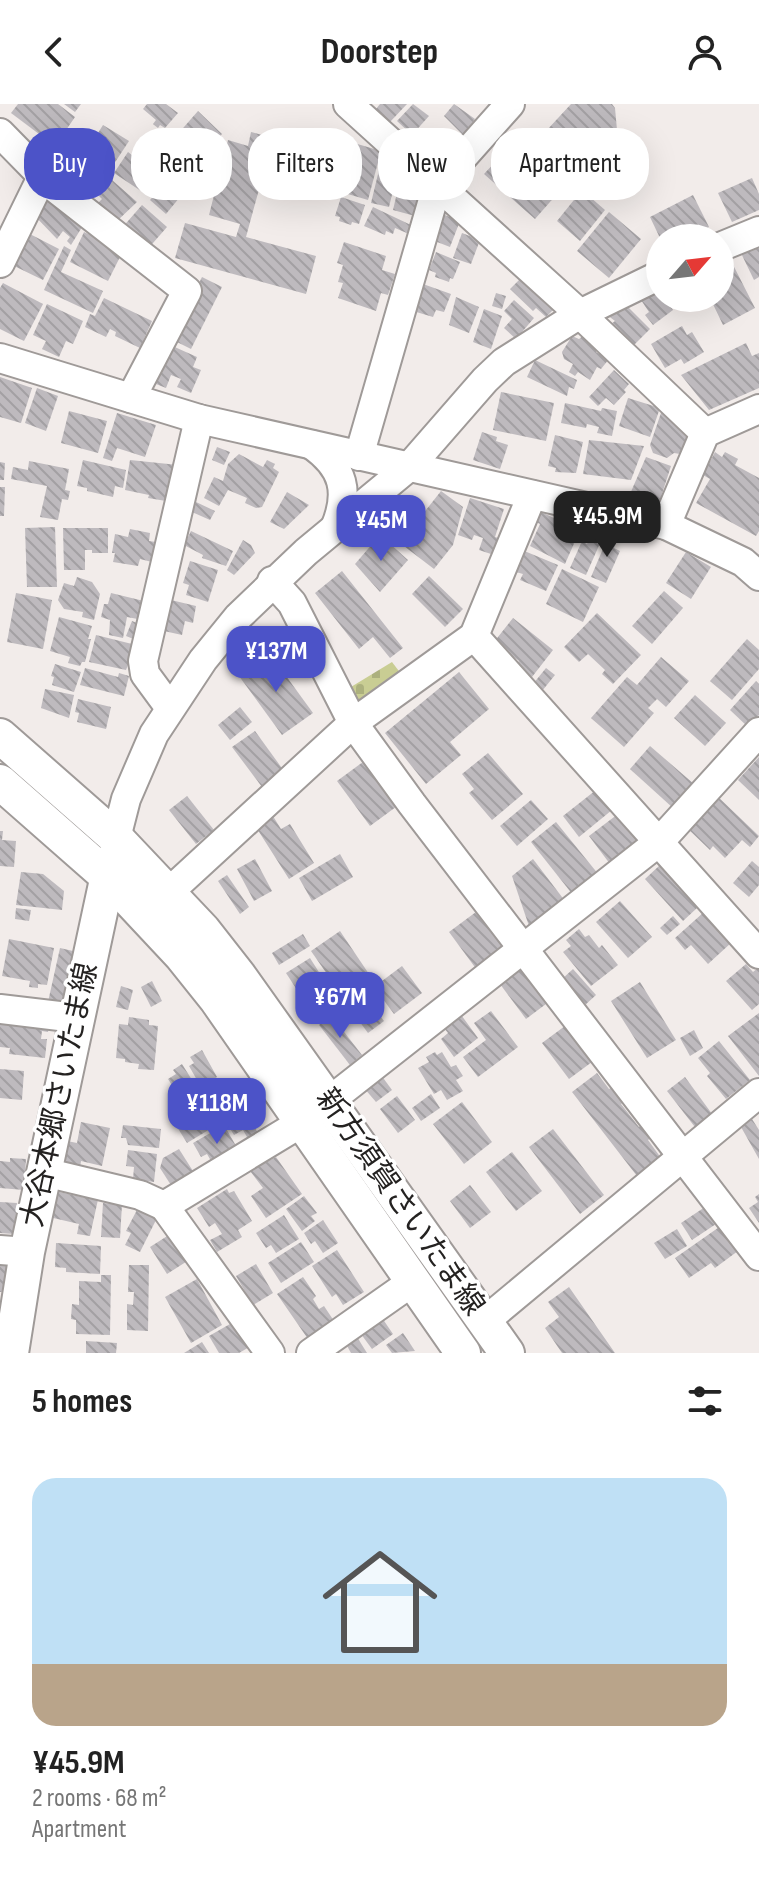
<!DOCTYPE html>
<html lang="en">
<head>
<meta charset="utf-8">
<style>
  :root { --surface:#fff; --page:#f2f2f2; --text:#222; --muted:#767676; --line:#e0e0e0; --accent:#4c53c8 }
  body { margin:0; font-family:"Sofia Sans Condensed","Noto Sans JP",sans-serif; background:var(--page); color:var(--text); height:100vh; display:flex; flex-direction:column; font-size:30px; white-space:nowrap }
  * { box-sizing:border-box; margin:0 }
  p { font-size:26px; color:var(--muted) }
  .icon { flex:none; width:44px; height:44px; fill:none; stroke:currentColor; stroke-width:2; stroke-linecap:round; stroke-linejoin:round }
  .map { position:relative; height:1249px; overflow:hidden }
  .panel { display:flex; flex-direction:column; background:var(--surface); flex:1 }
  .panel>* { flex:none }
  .guide { position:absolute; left:24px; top:24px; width:712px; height:72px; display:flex; gap:16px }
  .needle { width:52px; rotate:62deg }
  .tools { position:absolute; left:646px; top:120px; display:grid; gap:16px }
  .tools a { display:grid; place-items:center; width:88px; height:88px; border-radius:50%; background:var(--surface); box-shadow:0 8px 32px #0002; font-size:40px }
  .price { position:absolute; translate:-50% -68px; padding:0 18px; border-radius:16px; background:var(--accent); color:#fff; font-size:26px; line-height:52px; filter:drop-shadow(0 2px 4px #0008) }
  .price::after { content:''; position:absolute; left:50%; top:48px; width:24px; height:18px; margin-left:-12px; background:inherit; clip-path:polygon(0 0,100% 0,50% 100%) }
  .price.on { background:#222; color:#fff }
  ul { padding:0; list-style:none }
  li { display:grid; align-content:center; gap:16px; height:424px; padding:0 32px }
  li+li { border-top:2px solid var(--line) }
  li span { display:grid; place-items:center; height:248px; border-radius:24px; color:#555 }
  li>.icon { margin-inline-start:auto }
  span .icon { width:144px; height:144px; fill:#fffc; stroke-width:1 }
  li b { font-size:34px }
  h2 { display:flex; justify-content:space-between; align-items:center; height:96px; padding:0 32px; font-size:34px }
  .pill { padding:0 28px; border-radius:32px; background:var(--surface); box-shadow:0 8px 32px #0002; font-size:28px; line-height:72px }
  .pill.on { background:var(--accent); color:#fff }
  header { display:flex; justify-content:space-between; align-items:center; height:104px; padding:0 32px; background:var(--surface); font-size:36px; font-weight:700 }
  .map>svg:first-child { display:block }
  .cemetery { fill:url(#cemetery-stones) }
  .building { fill:url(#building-back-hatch) }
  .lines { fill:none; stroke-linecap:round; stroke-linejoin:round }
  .minor-casing { stroke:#9f9a98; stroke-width:32 }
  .major-casing { stroke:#9f9a98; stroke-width:38 }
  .minor { stroke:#fff; stroke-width:28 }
  .major { stroke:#fff; stroke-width:34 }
  .labels { text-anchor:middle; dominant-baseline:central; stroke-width:7; stroke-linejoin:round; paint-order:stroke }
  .street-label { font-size:30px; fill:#242221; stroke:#fff }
</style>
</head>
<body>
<header><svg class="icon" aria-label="back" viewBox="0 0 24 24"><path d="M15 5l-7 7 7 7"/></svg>Doorstep<svg class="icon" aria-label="person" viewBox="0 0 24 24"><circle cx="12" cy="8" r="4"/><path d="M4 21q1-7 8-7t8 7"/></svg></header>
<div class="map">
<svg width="759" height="1249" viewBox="0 0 759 1249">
  <defs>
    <pattern id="cemetery-stones" width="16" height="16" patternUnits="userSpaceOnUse" patternTransform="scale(2)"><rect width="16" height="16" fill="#c9cd93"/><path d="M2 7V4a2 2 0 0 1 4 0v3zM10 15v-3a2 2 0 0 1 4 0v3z" fill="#acb07e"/></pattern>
    <pattern id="building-back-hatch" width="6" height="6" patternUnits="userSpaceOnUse" patternTransform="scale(2)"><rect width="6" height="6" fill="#bebabe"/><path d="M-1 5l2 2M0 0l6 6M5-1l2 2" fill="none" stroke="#a3a0a3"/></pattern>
  </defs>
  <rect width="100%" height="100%" fill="#f2ecea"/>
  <polygon class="cemetery" points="392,558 405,575 363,603 346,586"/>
  <g class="building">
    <polygon points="18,0 58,0 75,13 55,42 11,9"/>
    <polygon points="64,0 81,0 75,8"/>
    <polygon points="147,0 166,0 178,9 165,24 160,21 158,24 153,20 156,16 143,5"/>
    <polygon points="380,0 407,0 390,18 376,5"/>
    <polygon points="413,0 429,12 412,31 397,17"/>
    <polygon points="454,0 475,15 463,31 444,12"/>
    <polygon points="571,0 612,0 615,4 617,26 594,48 603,56 586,74 579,65 535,115 484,70 514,38 554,72 562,64 535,39"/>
    <polygon points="198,7 222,30 217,35 220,38 206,52 196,43 193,46 177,31"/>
    <polygon points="103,21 129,37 110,66 86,48"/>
    <polygon points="443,25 459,38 442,57 438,52 435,55 424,46"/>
    <polygon points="251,28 273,34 246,133 316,152 306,190 175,154 185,119 236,133 240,120 209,111 228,36 248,42"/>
    <polygon points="354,39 381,47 368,96 341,88"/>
    <polygon points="144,44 161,56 141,87 114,69 128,48 137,55"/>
    <polygon points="84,52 107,72 85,94 66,78 70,73 68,71"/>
    <polygon points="390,60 399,62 389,103 371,99 379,66 388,69"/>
    <polygon points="174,69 189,82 166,110 150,96"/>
    <polygon points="401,72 416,76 422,87 415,112 393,106"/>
    <polygon points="752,74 759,90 759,106 732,118 718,89"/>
    <polygon points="112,76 137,98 116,118 96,101 102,95 99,92"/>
    <polygon points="582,86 605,106 580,137 557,117"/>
    <polygon points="693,91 709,123 688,134 660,134 650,113"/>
    <polygon points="50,92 87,115 71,141 67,137 70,133 63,127 57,135 34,111"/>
    <polygon points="341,93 365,101 359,120 352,118 351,121 339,117 340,113 335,112"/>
    <polygon points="142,101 167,123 146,147 121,125"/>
    <polygon points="373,103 413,122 409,130 395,124 393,130 386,127 385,131 364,122"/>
    <polygon points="609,108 641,135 609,174 577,147"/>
    <polygon points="442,110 460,117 450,143 432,136"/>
    <polygon points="24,127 59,145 43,176 8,159"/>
    <polygon points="84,128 123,147 108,177 70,158"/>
    <polygon points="462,129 480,136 471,160 453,154"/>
    <polygon points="344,138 386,152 382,166 395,170 388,191 381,189 376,207 338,194 343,179 338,178 343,161 337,159"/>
    <polygon points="759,138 759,173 754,176 740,147"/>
    <polygon points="64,142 71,146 61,168 103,187 93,209 44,186"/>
    <polygon points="436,148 460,158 453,175 450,174 449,178 435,173 436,169 429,166"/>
    <polygon points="728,151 755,204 723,221 711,196 720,194 720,156"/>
    <polygon points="202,173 222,183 191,245 171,235"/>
    <polygon points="521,174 554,205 546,213 536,204 533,207 510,185"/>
    <polygon points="3,179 43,200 24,237 0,225 0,184"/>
    <polygon points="423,180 451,190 444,208 436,206 433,213 413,207"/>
    <polygon points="656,185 660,194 664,194 673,206 653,221 645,211 649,208 641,196"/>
    <polygon points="496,189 506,192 502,205 492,202"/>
    <polygon points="456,193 479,203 469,229 449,221"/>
    <polygon points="104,194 152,217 140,244 115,232 116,228 110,225 106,233 85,223 90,210 95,212"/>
    <polygon points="514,196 534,214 516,235 504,224 512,215 504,207"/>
    <polygon points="624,199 650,225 633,242 611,220 615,217 610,213"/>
    <polygon points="47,200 83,217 73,240 66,237 59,253 42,245 46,237 33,231"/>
    <polygon points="484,205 502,212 491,245 473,238"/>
    <polygon points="682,222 687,231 692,228 704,248 684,260 681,255 665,264 651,240"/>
    <polygon points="585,230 599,243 596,248 609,255 601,265 597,263 590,276 578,268 575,272 569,268 573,260 564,255 562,248 572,232 579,235"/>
    <polygon points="746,239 752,252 759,249 759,284 709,306 681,271"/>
    <polygon points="168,240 197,253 193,263 201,266 191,289 177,283 181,275 171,271 166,284 151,278"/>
    <polygon points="535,256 577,276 574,285 569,283 567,292 527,273"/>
    <polygon points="614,266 629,280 624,286 626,288 614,301 606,294 598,302 589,293"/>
    <polygon points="0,273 32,284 21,319 0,313"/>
    <polygon points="37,284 58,292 46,327 25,319"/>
    <polygon points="501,288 554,299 546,337 493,326"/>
    <polygon points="628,294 660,304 650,333 619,322"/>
    <polygon points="565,299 601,307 602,304 617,307 612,332 597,329 599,323 587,320 586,324 561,319"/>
    <polygon points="662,306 689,326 680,350 674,349 667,354 653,349 650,341"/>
    <polygon points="69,307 107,317 98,349 61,339"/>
    <polygon points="117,309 156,321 145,353 117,344 112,357 103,354"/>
    <polygon points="482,328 497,333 496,337 508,341 500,365 473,356"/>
    <polygon points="555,331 583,338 576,369 555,368 556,364 548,362"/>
    <polygon points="589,336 644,342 631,376 583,370"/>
    <polygon points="217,343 230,348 224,361 212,356"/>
    <polygon points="715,348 722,353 725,348 738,355 735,361 759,374 759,427 756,432 696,399 710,375 703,371"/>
    <polygon points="239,350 263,363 267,356 275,360 273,364 279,368 262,403 256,404 245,399 247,394 228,386 219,402 204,394 214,373 223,377 228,360"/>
    <polygon points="646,353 671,362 658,402 630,390"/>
    <polygon points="83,356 126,366 123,384 115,382 113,393 87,387 87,384 77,382"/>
    <polygon points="130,356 178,361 172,398 148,394 149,391 125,386"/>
    <polygon points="29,357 69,365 65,386 70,387 68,396 62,395 58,416 40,413 47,382 11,375 13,363 28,366"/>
    <polygon points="0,358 5,359 4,376 0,376"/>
    <polygon points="0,383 5,383 4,412 0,412"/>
    <polygon points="441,387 463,403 453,441 434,465 400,439"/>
    <polygon points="287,388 309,401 284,425 270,418"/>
    <polygon points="470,394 504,405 495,433 502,435 497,452 479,446 483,434 474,431 472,436 458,431"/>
    <polygon points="196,398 215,407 210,416 192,408"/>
    <polygon points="541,408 580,426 565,460 530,442 540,420 536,418"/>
    <polygon points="55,423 57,483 27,483 25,424"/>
    <polygon points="63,424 108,424 108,449 92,449 92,446 85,446 85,466 64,466"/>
    <polygon points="130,425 150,429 149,437 156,438 152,458 140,455 138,462 113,458 115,449 112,449 115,430 128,433"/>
    <polygon points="191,427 233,447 226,462 202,454 203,451 184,441"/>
    <polygon points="610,428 619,432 614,444 620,447 606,479 591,473"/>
    <polygon points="380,431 408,456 380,488 355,460"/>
    <polygon points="591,433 601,437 586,471 570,464 582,437 587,440"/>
    <polygon points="243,436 251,441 255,449 234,471 227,466"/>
    <polygon points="522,446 558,461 546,487 520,476 523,470 516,468"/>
    <polygon points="686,448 711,463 691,495 666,479"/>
    <polygon points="190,457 218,466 208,498 186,491 189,481 183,479"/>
    <polygon points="562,465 599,483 583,518 546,500"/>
    <polygon points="342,467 403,544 390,554 373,533 359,545 315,489"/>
    <polygon points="429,472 463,505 445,523 412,490"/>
    <polygon points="77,473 92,478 100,490 94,516 82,513 83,508 64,505 58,496 64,479 74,482"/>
    <polygon points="664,487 683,504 652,540 632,522"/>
    <polygon points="16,489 52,496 43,545 7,538"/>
    <polygon points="111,489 148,498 143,516 127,513 123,534 109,531 110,516 101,513 104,500 108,500"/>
    <polygon points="171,496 196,502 193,519 185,517 182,531 164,527"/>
    <polygon points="597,509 641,551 613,580 602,570 605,566 588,550 579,558 564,543"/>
    <polygon points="59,513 92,522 88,535 91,535 85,558 82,558 80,562 68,559 70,553 50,547"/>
    <polygon points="513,514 553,546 532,573 516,561 519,557 494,538"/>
    <polygon points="132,517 142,521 136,536 126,532"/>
    <polygon points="96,531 136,541 126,566 89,558"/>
    <polygon points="747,535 759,546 759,565 732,596 710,577"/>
    <polygon points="270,550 313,609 282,631 239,572"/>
    <polygon points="661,553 689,577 666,603 657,595 648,604 654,609 624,643 591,614 627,573 637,581"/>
    <polygon points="55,560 81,568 74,588 52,581 54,573 51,572"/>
    <polygon points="85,564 118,573 119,569 129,572 124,592 80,581"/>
    <polygon points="546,564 555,571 542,587 533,580"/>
    <polygon points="459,568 489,605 450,638 461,651 426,680 385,629"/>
    <polygon points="756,577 759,580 759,611 748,623 730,606"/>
    <polygon points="45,585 74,591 69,614 41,604"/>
    <polygon points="695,591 726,619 705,642 674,614"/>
    <polygon points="78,595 111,603 106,625 77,618 79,609 75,608"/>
    <polygon points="240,603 252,618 230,636 218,621"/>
    <polygon points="255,627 284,667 262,683 232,643"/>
    <polygon points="650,642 694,680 673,704 630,665"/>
    <polygon points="488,649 523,690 492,716 469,689 474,685 462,670"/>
    <polygon points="759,653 759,696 738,676"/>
    <polygon points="367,655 400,700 370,722 337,677"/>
    <polygon points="596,686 612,706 579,733 563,712"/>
    <polygon points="715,690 759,732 750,743 742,736 725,754 713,742 710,746 685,722"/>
    <polygon points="187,692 214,726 196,740 169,706"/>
    <polygon points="531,696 548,715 517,742 500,722"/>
    <polygon points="271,709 281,725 290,720 314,759 289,775 254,720"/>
    <polygon points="618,710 642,742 613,764 589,732"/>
    <polygon points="556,718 599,771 573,791 531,738"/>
    <polygon points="0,727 3,727 2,736 16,737 14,763 0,762"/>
    <polygon points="340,750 353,773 312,797 299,774"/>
    <polygon points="255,755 272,787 254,797 237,765"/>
    <polygon points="533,755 565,797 530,825 512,772"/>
    <polygon points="752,757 759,763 759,781 749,793 733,779"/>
    <polygon points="660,761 697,804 683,817 645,775"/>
    <polygon points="21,768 43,770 64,787 62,806 16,801"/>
    <polygon points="227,771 249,803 240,810 218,777"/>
    <polygon points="620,797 652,833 628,854 596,818"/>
    <polygon points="16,804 31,806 29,817 15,815"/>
    <polygon points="480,805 508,843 477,866 449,828"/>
    <polygon points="704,808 731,839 708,860 691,841 685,846 675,834"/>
    <polygon points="673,812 680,820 667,831 660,824"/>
    <polygon points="579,825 585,833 589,831 599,844 602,841 618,861 591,882 563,848 571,842 566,836"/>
    <polygon points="340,827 373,876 345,896 311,847"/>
    <polygon points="303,830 310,842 279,861 272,849"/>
    <polygon points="9,835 54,844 47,881 38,880 38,884 29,883 30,877 2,872"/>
    <polygon points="60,844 73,847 65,901 48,898"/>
    <polygon points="310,854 339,900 316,915 286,869"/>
    <polygon points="746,860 753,868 758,864 759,865 759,900 752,906 726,877"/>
    <polygon points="402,862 422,889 394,910 374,883"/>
    <polygon points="524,863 550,897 526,915 500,880"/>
    <polygon points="573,865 596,891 584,902 561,876"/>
    <polygon points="152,877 162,897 151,903 141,883"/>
    <polygon points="640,878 676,936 647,954 611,897"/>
    <polygon points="121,882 133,886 128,906 116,903"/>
    <polygon points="364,890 384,917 368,929 348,902"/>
    <polygon points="491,907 518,943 478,973 463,953 486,936 474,919"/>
    <polygon points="459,908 478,934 454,953 441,935 448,929 443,923"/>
    <polygon points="759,909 759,972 728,932"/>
    <polygon points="331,911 362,951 350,961 319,921"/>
    <polygon points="0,913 50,918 48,928 42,927 41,935 47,935 45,954 9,950 10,944 0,943"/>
    <polygon points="129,913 149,916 149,921 158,922 154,966 138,965 139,960 125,958 125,955 116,954 119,920 128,921"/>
    <polygon points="569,919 596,955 569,975 542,939"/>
    <polygon points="694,926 703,944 690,952 680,934"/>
    <polygon points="719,937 750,976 726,995 707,972 710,969 698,954"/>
    <polygon points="202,946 217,973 201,983 189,962 194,959 190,953"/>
    <polygon points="435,948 437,951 442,948 451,963 456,961 463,972 456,976 463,987 447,996 441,986 434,990 418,964 429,958 426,953"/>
    <polygon points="182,960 202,992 186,1003 168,975 176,970 173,966"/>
    <polygon points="0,965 24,967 22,996 0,994"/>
    <polygon points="597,969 609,985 613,983 625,997 621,1000 639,1023 643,1020 653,1032 648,1036 661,1054 637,1072 572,988"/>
    <polygon points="381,971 392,986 376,998 364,984"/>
    <polygon points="685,973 715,1014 698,1027 667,987"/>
    <polygon points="227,985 239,1002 224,1012 212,994"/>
    <polygon points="431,990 440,1004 421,1017 412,1004"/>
    <polygon points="397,992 415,1016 398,1029 380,1005"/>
    <polygon points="206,998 220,1019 187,1039 174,1018"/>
    <polygon points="462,998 492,1038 464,1060 433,1020"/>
    <polygon points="243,1004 261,1034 251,1040 243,1026 234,1031 224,1015"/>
    <polygon points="752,1015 759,1026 759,1055 741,1023"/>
    <polygon points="81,1018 110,1024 102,1062 81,1057 80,1064 62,1061 67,1037 77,1039"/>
    <polygon points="123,1021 161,1025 159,1044 128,1041 126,1034 121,1034"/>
    <polygon points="224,1021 239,1047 214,1062 207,1050 201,1053 193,1039"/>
    <polygon points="553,1025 604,1091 580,1110 529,1043"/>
    <polygon points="179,1045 198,1075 176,1089 160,1064 163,1054"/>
    <polygon points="128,1046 157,1050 154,1078 133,1075 134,1063 126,1062"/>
    <polygon points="512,1048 542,1087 516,1107 486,1068"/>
    <polygon points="276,1053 302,1090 266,1114 251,1092 263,1084 250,1067"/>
    <polygon points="10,1054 26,1055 24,1086 0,1084 0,1057 10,1058"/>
    <polygon points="470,1081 491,1108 470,1124 450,1097"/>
    <polygon points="227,1085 229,1089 234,1087 252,1117 238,1126 242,1133 217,1148 210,1136 222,1130 215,1119 209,1123 197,1104"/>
    <polygon points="55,1087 86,1094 87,1088 99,1091 90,1132 77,1130 79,1120 49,1113"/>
    <polygon points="759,1090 759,1119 749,1104 758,1098 755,1093"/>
    <polygon points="304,1092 317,1109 311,1112 315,1117 302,1127 286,1105"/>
    <polygon points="0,1098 17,1099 14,1130 0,1129"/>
    <polygon points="103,1099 122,1101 120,1134 101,1133"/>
    <polygon points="708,1101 719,1118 692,1136 681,1119"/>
    <polygon points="139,1102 158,1112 140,1148 125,1141 131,1129 126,1127"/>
    <polygon points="284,1111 299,1135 276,1149 271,1141 266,1144 256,1129"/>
    <polygon points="323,1116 338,1139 323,1149 315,1137 311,1140 304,1129"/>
    <polygon points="725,1119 742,1144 715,1164 711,1159 689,1174 675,1154"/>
    <polygon points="677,1125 687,1142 665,1155 654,1139"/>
    <polygon points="172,1129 189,1156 167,1170 150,1143"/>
    <polygon points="301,1138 314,1158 281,1179 268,1159"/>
    <polygon points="56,1139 101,1142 100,1170 66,1168 66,1164 55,1163"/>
    <polygon points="337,1146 364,1188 343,1201 336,1190 332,1193 312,1162"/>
    <polygon points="0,1159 7,1160 3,1188 0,1188"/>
    <polygon points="256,1160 273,1189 253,1201 236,1172"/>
    <polygon points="129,1161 149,1161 148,1227 127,1226 127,1200 133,1201 134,1188 128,1188"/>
    <polygon points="101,1171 111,1171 110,1231 76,1230 76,1216 71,1215 72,1200 79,1201 79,1177 101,1178"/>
    <polygon points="303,1173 316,1192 313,1195 319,1205 324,1202 334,1217 308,1235 277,1190"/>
    <polygon points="197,1175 222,1221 191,1239 165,1193"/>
    <polygon points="569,1183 615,1249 562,1249 545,1224 559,1213 548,1198"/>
    <polygon points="380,1211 393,1230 372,1245 358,1226"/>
    <polygon points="237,1216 251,1242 239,1249 219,1249 209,1232"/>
    <polygon points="403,1229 415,1247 392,1249 386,1241"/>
    <polygon points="357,1233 367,1249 351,1249 346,1240"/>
    <polygon points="86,1237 117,1239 116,1249 86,1249"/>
    <polygon points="202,1238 209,1249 184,1249"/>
  </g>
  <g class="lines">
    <defs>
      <g id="minor">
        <polyline points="348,0 580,210 705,329"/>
        <polyline points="0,29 50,80 187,187 131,294"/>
        <polyline points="720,143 759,127"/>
        <polyline points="0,159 42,73"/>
        <polyline points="0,254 199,315 666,421 743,458 759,472"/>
        <path d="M312,341c32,23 38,47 23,83"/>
        <polyline points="359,352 437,82 510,0"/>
        <polyline points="666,421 705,329 759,305"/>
        <polyline points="272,477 292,499 353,619 412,700 759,1152"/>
        <polyline points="474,532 759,850"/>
        <polyline points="170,604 145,570 143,557 199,315"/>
        <polyline points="116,734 126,695 154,630 203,556 238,513 306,448 410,362 485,276 504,258 580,210 660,171"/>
        <polyline points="169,788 353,619 474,532 532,391"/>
        <polyline points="0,905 76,914"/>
        <polyline points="328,998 660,737 759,628"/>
        <polyline points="44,1068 140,1091 164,1102 301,1019"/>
        <polyline points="164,1102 270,1249"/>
        <polyline points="0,1146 27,1148"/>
        <polyline points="485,1217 759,989"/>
        <polyline points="311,1249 412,1178"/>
      </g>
      <g id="major">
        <polyline points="0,632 116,734 203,826 239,872 507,1249"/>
        <polyline points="0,678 108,773 181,851 217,896 463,1249"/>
        <polyline points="11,1249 27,1148 111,757"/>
      </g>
    </defs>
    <use href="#minor" class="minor-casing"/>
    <use href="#major" class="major-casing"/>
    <use href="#minor" class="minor"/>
    <use href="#major" class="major"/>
  </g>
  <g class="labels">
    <g class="street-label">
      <text transform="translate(60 991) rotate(-78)">大谷本郷さいたま線</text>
      <text transform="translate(400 1098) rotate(55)">新方須賀さいたま線</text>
    </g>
  </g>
</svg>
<div class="tools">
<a><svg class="needle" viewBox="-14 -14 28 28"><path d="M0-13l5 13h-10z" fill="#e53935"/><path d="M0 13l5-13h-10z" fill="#767676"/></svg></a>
</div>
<b class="price on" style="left:607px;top:455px">¥45.9M</b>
<b class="price" style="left:381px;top:459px">¥45M</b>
<b class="price" style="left:276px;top:590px">¥137M</b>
<b class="price" style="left:340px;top:936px">¥67M</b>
<b class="price" style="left:217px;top:1042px">¥118M</b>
<div class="guide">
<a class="pill on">Buy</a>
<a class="pill">Rent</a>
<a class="pill">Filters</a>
<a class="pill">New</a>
<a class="pill">Apartment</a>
</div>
</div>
<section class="panel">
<h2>5 homes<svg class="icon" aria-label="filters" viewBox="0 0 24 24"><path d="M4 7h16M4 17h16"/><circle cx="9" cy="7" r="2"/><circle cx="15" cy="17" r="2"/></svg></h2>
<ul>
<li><span style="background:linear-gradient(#bfe0f5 75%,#b9a48a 0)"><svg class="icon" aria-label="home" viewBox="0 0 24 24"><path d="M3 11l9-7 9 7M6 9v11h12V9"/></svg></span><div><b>¥45.9M</b><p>2 rooms · 68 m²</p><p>Apartment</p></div></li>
</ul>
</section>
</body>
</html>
